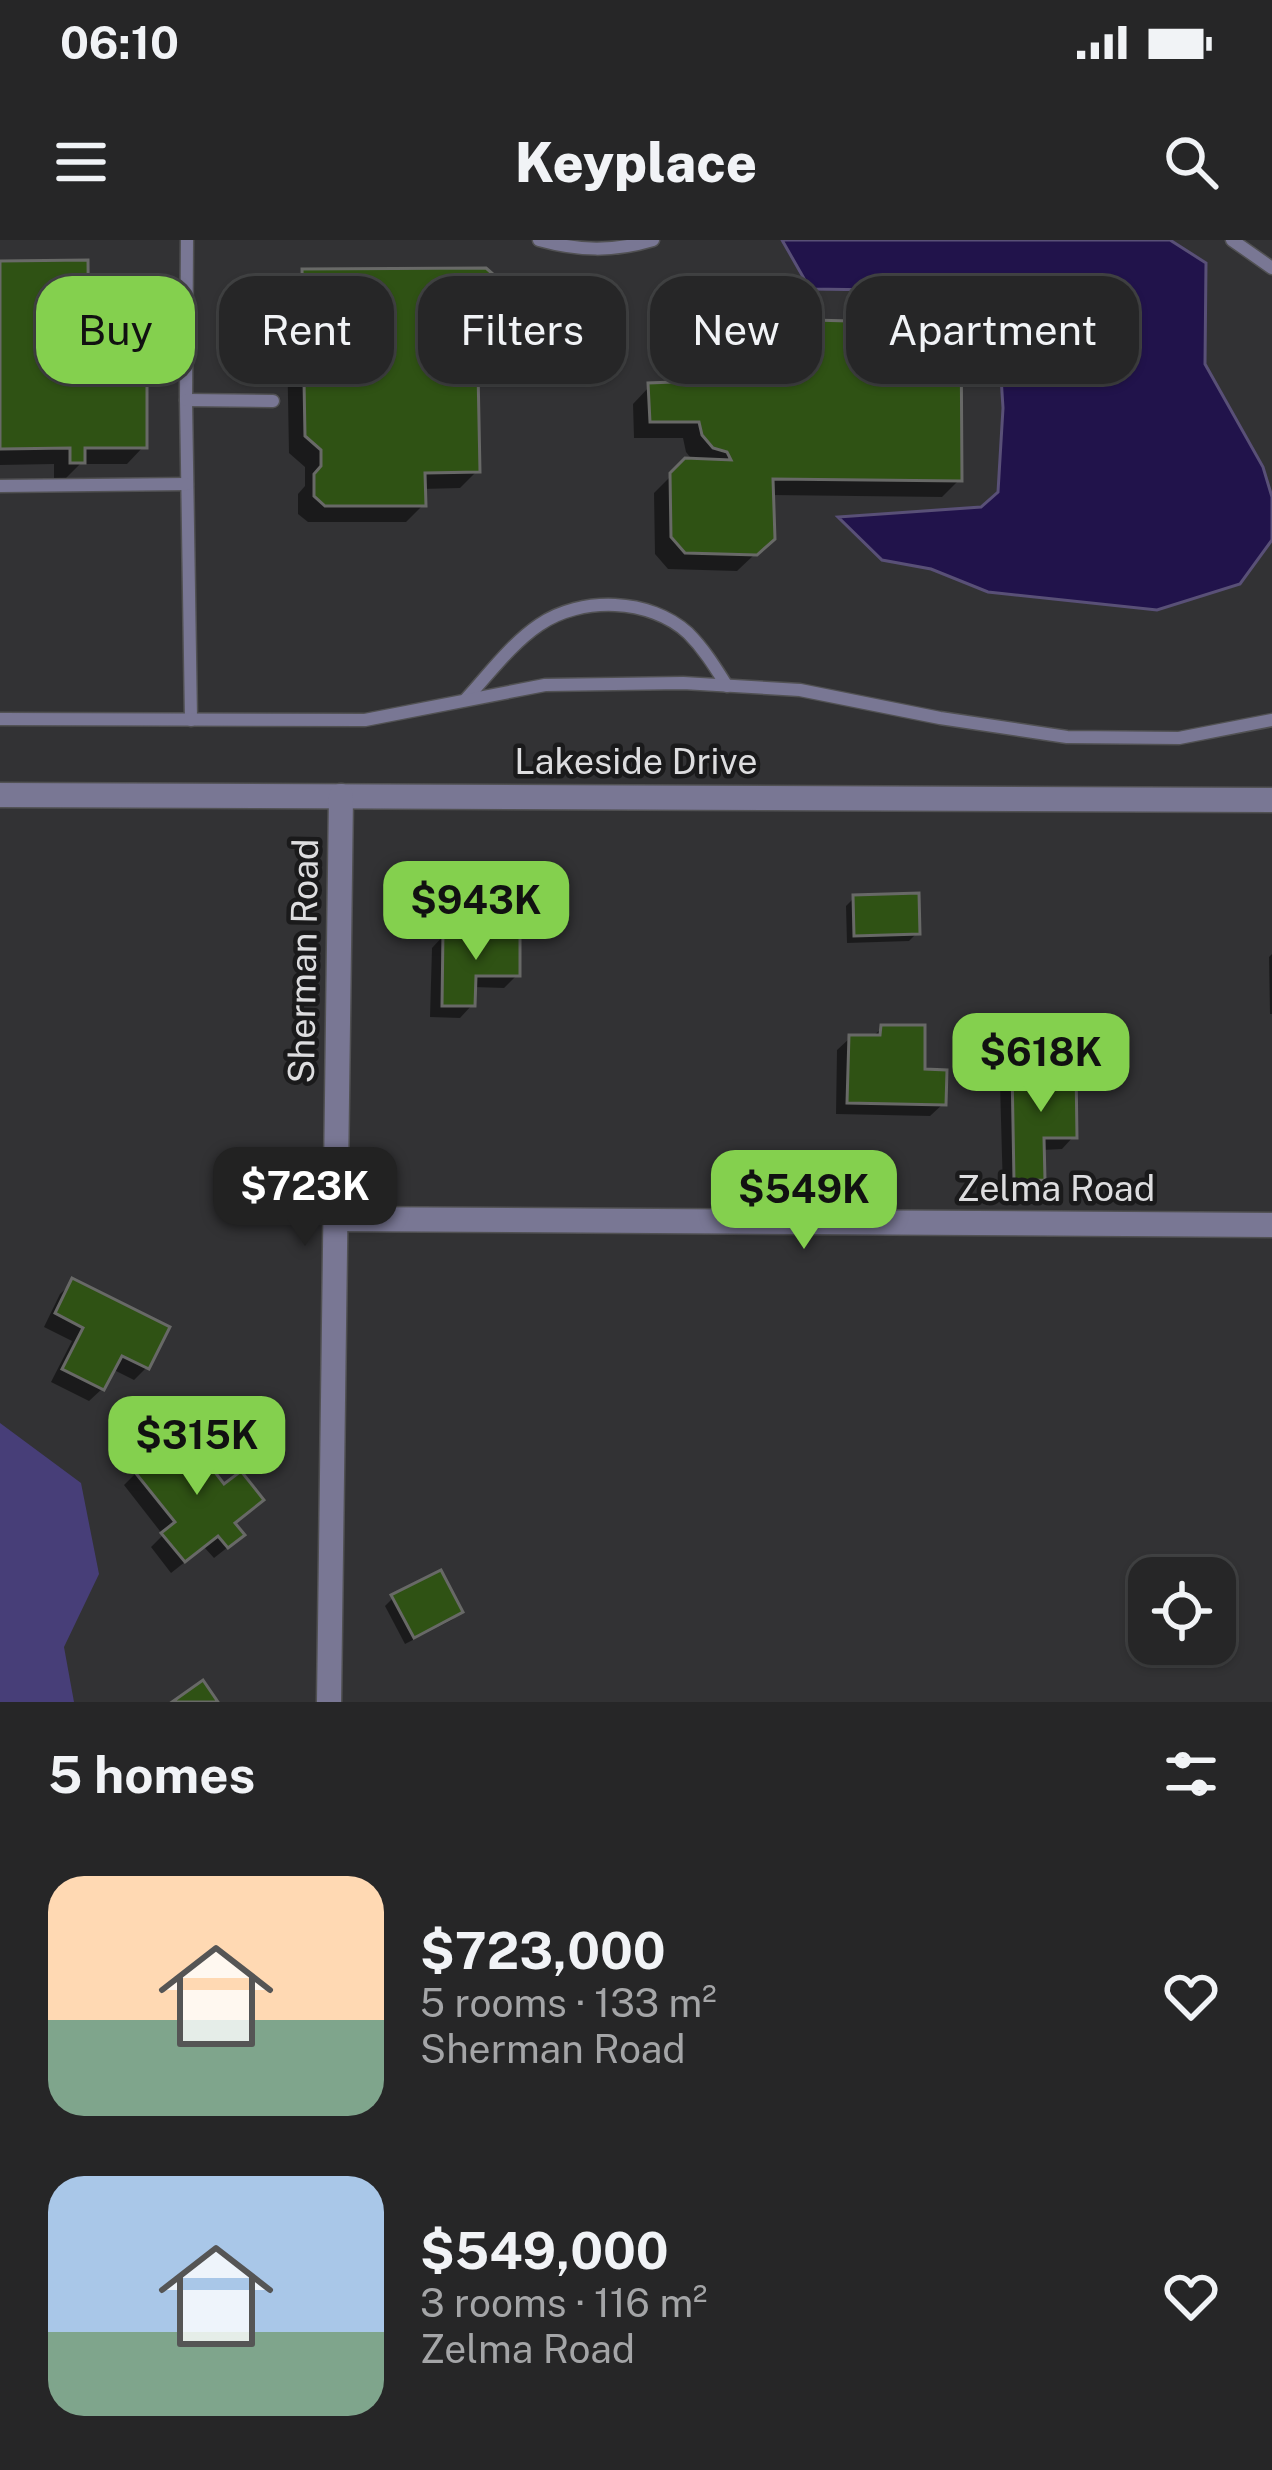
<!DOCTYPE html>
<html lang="en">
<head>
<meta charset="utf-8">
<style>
  :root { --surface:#262627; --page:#323233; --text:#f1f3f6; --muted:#a4a5a7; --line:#424344; --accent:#84d04e }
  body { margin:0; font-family:"Public Sans",sans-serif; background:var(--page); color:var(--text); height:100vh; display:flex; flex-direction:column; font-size:45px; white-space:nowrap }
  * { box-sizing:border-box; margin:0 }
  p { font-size:39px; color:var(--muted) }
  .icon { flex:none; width:66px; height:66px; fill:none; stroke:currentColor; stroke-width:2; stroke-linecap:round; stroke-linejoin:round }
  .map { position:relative; height:1462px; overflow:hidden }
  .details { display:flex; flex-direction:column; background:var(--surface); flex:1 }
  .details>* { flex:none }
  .banner { position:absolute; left:36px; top:36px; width:1200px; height:108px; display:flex; gap:24px }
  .tools { position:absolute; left:1128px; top:1317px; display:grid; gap:24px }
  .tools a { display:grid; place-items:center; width:108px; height:108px; border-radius:24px; background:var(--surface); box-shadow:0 3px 9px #0004,0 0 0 3px var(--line); font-size:60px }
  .price { position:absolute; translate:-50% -102px; padding:0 27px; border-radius:24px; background:var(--accent); color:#111; font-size:39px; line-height:78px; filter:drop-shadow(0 3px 6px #0008) }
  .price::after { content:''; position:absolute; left:50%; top:72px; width:36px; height:27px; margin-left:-18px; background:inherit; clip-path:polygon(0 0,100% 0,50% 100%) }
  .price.current { background:#222; color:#fff }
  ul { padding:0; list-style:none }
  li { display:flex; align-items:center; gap:36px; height:300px; padding:0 48px }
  li span { display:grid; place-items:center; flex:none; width:336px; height:240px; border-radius:36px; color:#555 }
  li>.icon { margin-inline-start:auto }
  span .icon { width:144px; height:144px; fill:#fffc; stroke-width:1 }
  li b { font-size:51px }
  h2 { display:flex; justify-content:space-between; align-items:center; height:144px; padding:0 48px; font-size:51px }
  .tag { padding:0 42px; border-radius:36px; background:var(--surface); box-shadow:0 3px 9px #0004,0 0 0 3px var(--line); font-size:42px; line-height:108px }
  .tag.current { background:var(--accent); color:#111 }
  .status { display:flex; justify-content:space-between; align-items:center; height:84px; padding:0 60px; background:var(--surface); direction:ltr }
  .status svg { height:33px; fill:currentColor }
  header { display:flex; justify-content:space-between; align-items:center; height:156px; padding:0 48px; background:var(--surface); font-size:54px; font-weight:800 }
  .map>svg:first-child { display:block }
  .green { fill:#473e78 }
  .water { fill:#21134b; stroke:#595077; stroke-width:3 }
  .shadow { fill:#0007 }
  .building { fill:#2f5214; stroke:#686967; stroke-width:3 }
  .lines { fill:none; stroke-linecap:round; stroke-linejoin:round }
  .service-casing { stroke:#515153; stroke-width:15 }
  .minor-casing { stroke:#515153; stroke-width:27 }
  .service { stroke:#797794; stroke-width:12 }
  .minor { stroke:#797794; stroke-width:24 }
  .labels { text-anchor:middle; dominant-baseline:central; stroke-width:9; stroke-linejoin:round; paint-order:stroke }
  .street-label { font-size:36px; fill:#dddddf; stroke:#1a1a1b }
</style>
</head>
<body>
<div class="status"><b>06:10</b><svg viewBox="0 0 49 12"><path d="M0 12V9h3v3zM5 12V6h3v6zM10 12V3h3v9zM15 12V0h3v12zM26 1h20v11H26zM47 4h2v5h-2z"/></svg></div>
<header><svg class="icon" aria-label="menu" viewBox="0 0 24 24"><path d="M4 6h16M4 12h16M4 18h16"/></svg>Keyplace<svg class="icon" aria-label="search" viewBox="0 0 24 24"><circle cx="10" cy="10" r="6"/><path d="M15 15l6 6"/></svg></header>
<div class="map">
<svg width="1272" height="1462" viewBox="0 0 1272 1462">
  <rect width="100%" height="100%" fill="#323234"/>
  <polygon class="green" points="0,1183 81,1243 99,1334 64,1407 74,1462 0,1462"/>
  <polygon class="water" points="782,0 1170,0 1206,23 1205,124 1263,227 1272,257 1272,300 1240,344 1157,370 988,352 931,329 882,320 838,277 981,267 998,252 1003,168 996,59 956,51 810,49"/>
  <g class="shadow">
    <polygon points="0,24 86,141 144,206 127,224 80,224 65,239 54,239 54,224 0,225"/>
    <polygon points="303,32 491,116 504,129 486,146 476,146 477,231 460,248 422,249 423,265 406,282 308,282 298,274 298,254 305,246 305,227 289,213 286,49"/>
    <polygon points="673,60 773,82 959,240 942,257 771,255 772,298 737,331 668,329 655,314 654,253 686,221 694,222 686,212 683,198 634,198 633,164 650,146 696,144 711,130 711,122 665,123 653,108 655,78"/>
    <polygon points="854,658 917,693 909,701 847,703 846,666"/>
    <polygon points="444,695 517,735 504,748 473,747 472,765 460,778 430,777 432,708"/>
    <polygon points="1272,714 1272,774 1270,774 1269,717"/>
    <polygon points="882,788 922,832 943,864 930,876 836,874 837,810 850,798 871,798"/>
    <polygon points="1013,831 1074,896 1062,909 1042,910 1042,939 1030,952 1003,952 1000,844"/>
    <polygon points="73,1042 146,1128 134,1140 112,1129 102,1149 89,1161 51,1142 72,1101 44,1087 60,1054"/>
    <polygon points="136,1233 232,1284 228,1307 214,1318 204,1307 171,1333 151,1307 163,1295 124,1245"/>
    <polygon points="393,1358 460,1372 452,1380 405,1404 385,1366"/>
  </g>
  <g class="building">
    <polygon points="88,20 89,138 147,138 147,208 85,208 85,223 70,223 70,208 0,209 0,21"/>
    <polygon points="486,28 494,35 494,113 506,113 507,130 478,131 480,232 425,233 426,266 325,266 314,256 314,234 321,226 321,210 305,196 302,29"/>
    <polygon points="759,41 776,57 776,79 961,84 962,241 773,239 775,299 757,315 685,313 671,297 670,233 685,218 731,220 727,212 713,208 702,195 699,182 650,182 648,143 700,141 705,131 720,117 727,120 727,106 683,107 669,90 671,58 686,45"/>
    <polygon points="919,653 920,694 854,696 853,655"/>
    <polygon points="443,692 520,694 520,736 476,736 475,766 442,766"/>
    <polygon points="881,785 925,785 925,829 947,830 946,865 847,863 849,795 880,795"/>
    <polygon points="1076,827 1077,898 1044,898 1045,940 1014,941 1012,828"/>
    <polygon points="72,1038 170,1087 149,1129 122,1116 104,1150 62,1129 83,1088 55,1073"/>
    <polygon points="184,1192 224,1244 241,1231 264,1260 235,1283 245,1295 228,1308 218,1296 185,1322 161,1293 175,1282 134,1231"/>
    <polygon points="441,1330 463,1372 414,1398 391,1355"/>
    <polygon points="203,1440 218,1462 172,1462"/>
  </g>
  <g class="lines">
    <defs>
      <g id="service">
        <polyline points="187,0 186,160 191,480"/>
        <path d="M539,0c40,11 74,12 114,0"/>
        <polyline points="1232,0 1272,28"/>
        <polyline points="186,160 273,161"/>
        <polyline points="0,246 187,244"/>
        <path d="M466,459c23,-25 45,-55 73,-74 42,-29 111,-27 149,8 16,16 27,34 39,53"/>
        <polyline points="0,479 365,480 545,445 683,443 800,450 940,478 1067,497 1179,498 1272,480"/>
      </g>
      <g id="minor">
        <polyline points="0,555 1272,560"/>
        <polyline points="336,979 1272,985"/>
        <polyline points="329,1462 341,556"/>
      </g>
    </defs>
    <use href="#service" class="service-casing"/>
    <use href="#minor" class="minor-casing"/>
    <use href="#service" class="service"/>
    <use href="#minor" class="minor"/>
  </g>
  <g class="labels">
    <g class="street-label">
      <text x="636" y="521">Lakeside Drive</text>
      <text transform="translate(303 721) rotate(-89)">Sherman Road</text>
      <text x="1056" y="948">Zelma Road</text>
    </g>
  </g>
</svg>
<div class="tools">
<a><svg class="icon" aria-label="locate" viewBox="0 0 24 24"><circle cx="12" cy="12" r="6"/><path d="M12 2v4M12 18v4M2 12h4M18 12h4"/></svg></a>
</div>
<b class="price" style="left:476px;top:723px">$943K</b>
<b class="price" style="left:1041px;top:875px">$618K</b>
<b class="price current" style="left:305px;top:1009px">$723K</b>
<b class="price" style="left:804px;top:1012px">$549K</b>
<b class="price" style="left:197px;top:1258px">$315K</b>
<div class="banner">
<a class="tag current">Buy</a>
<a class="tag">Rent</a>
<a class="tag">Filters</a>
<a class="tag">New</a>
<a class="tag">Apartment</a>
</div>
</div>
<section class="details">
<h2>5 homes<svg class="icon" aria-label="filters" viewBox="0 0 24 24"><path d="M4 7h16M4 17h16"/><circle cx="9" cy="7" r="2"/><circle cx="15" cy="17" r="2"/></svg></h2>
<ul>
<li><span style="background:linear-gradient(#ffd9b3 60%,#7fa58c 0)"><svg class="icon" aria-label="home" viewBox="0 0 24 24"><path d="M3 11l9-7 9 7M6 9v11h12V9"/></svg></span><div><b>$723,000</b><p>5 rooms · 133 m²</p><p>Sherman Road</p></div><svg class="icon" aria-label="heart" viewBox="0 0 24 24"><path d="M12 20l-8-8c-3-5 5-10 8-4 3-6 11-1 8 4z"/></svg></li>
<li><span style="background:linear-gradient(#a9c7e8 65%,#7fa58c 0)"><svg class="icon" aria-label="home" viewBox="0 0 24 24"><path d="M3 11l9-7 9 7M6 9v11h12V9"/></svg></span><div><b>$549,000</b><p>3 rooms · 116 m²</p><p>Zelma Road</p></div><svg class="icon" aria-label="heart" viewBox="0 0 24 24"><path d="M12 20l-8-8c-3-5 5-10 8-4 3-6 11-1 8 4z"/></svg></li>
</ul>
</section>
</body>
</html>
